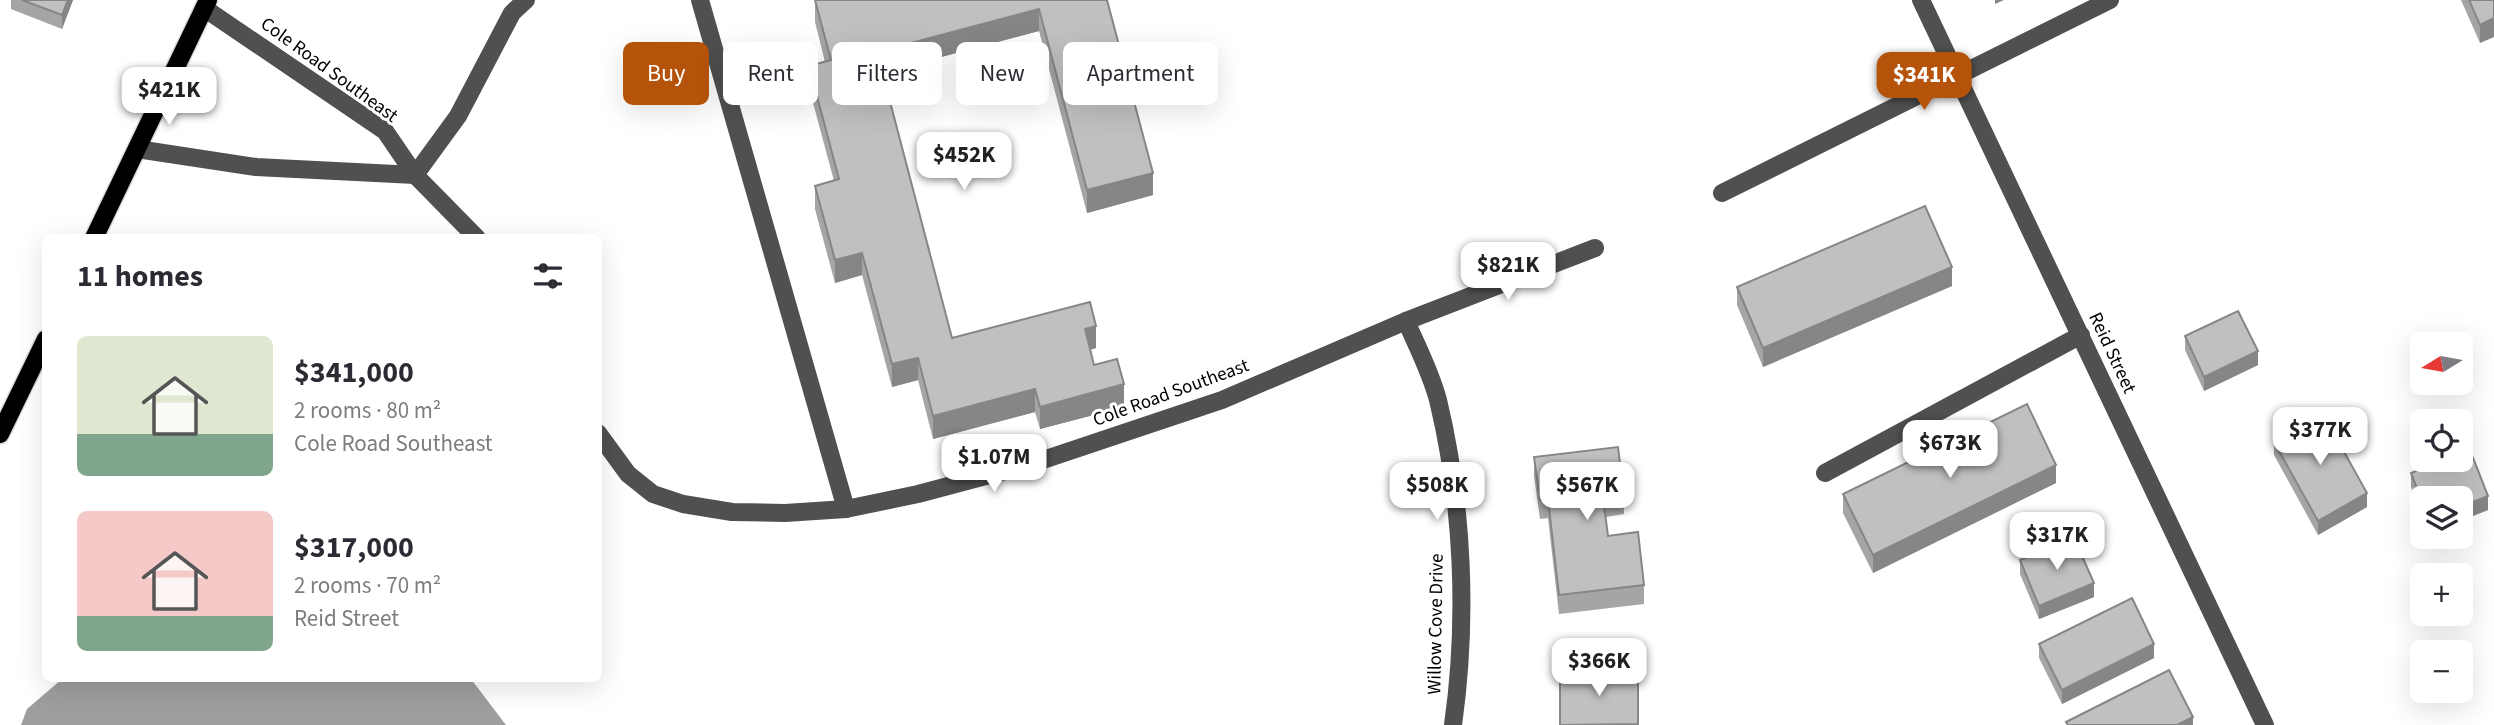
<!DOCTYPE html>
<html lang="en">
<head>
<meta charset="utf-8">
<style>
  :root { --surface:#fff; --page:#f7f7f7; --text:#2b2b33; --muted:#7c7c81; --accent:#b45309 }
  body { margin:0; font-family:"Source Sans 3",sans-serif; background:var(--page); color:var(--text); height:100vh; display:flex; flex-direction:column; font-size:26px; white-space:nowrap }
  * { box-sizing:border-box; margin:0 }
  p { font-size:23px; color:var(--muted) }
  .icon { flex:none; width:38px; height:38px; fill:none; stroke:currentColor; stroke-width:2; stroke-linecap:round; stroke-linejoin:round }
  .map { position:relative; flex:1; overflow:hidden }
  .details { position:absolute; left:42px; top:234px; width:560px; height:448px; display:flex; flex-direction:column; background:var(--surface); border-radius:10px; box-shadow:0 7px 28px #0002 }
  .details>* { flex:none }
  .hud { position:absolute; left:623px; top:42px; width:665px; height:63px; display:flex; gap:14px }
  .needle { width:46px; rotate:259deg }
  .fabs { position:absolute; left:2410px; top:332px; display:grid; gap:14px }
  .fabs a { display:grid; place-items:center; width:63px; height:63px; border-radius:10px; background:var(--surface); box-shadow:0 7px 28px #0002; font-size:35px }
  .price { position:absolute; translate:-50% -60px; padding:0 16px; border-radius:14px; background:#fff; color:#222; font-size:23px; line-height:46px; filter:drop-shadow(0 2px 4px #0008) }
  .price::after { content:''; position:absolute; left:50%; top:42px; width:21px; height:16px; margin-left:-10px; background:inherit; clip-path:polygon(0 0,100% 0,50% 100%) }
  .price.active { background:var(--accent); color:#fff }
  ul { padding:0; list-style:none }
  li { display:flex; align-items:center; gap:21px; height:175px; padding:0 35px }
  li span { display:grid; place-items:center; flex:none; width:196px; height:140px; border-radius:10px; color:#555 }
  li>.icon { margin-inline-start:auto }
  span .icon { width:84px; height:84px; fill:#fffc; stroke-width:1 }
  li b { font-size:30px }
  h2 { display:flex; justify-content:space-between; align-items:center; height:84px; padding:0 35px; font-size:30px }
  .tag { padding:0 24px; border-radius:10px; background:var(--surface); box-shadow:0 7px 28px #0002; font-size:24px; line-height:63px }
  .tag.active { background:var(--accent); color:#fff }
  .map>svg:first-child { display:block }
  .water { fill:#9e9e9e }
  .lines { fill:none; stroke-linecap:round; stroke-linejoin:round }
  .major-casing { stroke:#dbdbdb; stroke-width:21 }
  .minor { stroke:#505050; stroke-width:18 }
  .major { stroke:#000; stroke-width:18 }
  .wall { fill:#a5a5a5 }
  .shaded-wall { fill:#868686 }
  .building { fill:#c0c0c0; stroke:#868686; stroke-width:2 }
  .labels { text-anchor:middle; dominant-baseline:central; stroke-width:6; stroke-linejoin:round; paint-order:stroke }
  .street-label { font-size:19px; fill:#000; stroke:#fff }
</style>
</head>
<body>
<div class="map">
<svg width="2494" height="725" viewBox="0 0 2494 725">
  <rect width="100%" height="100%" fill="#fff"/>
  <polygon class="water" points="62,679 471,679 506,725 21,725 27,709"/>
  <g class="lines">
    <defs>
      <g id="major">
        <polyline points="94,238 208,0"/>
        <polyline points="0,434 46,339"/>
      </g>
    </defs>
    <use href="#major" class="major-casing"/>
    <g class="minor">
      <polyline points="700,0 846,509"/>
      <polyline points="1921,0 2265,725"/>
      <polyline points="204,8 385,131 415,175 477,238"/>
      <polyline points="137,149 256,167 415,175"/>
      <polyline points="415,175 458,116 512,13 526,0"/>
      <polyline points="1722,193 2110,0"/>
      <path d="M1406,321c11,25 25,52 32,79 25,104 30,219 15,325"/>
      <polyline points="598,433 628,474 653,494 683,504 732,512 785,513 846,509 918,494 1031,464 1222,400 1406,321 1595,248"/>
      <polyline points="1825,473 2081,335"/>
    </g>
    <use href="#major" class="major"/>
  </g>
  <g class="wall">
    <polygon points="11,0 73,0 62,29 11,9"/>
    <polygon points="815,0 1107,0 1153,195 1087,213 1039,31 882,73 952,338 1096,348 1090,350 1094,365 1124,407 1040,429 1035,412 933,439 918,380 892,387 862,275 835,283 815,209 815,186 834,181 809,88 809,66 825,62 815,22"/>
    <polygon points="2461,0 2494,0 2480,43"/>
    <polygon points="1952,286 1763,367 1737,305 1737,287"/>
    <polygon points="2185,336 2258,365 2204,391 2185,350"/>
    <polygon points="2274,442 2367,507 2318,535 2274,455"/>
    <polygon points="1534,457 1624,496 1624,514 1606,517 1608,536 1644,585 1644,604 1559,614 1548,518 1540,519 1534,476"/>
    <polygon points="2411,473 2488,510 2460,521 2460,499 2422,499 2422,515 2411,487"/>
    <polygon points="2056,483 1873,573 1843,513 1843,494"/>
    <polygon points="2020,560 2094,597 2039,619 2020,574"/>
    <polygon points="2039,644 2154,658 2062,704 2039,658"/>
  </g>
  <g class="shaded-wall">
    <polygon points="68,0 73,0 62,29 62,15"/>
    <polygon points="1995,0 2004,0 1995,4"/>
    <polygon points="1039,9 1039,31 877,74 877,52"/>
    <polygon points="2494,18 2494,37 2480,43 2480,25"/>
    <polygon points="1153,173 1153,195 1087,213 1087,190"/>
    <polygon points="862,253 862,275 835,283 835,260"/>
    <polygon points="1952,267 1952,286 1763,367 1763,348"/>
    <polygon points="1096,326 1096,348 1085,351 1085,329"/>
    <polygon points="2258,351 2258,365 2204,391 2204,377"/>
    <polygon points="918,358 918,380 892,387 892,364"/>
    <polygon points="1124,384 1124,407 1040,429 1040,407"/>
    <polygon points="1035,389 1035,412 933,439 933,416"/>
    <polygon points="2056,465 2056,483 1873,573 1873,555"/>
    <polygon points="2367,493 2367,507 2318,535 2318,521"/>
    <polygon points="2488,496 2488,510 2460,521 2460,507"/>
    <polygon points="2094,583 2094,597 2039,619 2039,606"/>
    <polygon points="2154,644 2154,658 2062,704 2062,690"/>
    <polygon points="2193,717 2193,725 2177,725"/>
  </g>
  <g class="building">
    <polygon points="22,0 68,0 62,15"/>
    <polygon points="815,0 1107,0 1153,173 1087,190 1039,9 877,52 952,338 1090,302 1096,326 1085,329 1094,365 1117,359 1124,384 1040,407 1035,389 933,416 918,358 892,364 862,253 835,260 815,186 839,179 809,66 831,60"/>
    <polygon points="2469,0 2494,0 2494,18 2480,25"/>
    <polygon points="1925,206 1952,267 1763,348 1737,287"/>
    <polygon points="2238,311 2258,351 2204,377 2185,336"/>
    <polygon points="2027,404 2056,465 1873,555 1843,494"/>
    <polygon points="2323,414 2367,493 2318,521 2274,442"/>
    <polygon points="1618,447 1624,496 1603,498 1608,536 1638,532 1644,585 1559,595 1548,499 1540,500 1534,457"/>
    <polygon points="2470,450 2488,496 2460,507 2460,499 2422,499 2422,501 2411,473 2443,460 2460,460 2460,453"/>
    <polygon points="2074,538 2094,583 2039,606 2020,560"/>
    <polygon points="2132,598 2154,644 2062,690 2039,644"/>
    <polygon points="1560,670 1638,671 1638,724 1560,725"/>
    <polygon points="2169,670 2193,717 2177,725 2068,725 2066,722"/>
  </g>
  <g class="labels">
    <g class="street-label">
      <text transform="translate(329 70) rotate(36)">Cole Road Southeast</text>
      <text transform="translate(2112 353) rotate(65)">Reid Street</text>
      <text transform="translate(1171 393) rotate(-20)">Cole Road Southeast</text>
      <text transform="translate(1436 624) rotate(-89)">Willow Cove Drive</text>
    </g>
  </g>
</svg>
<div class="fabs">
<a><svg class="needle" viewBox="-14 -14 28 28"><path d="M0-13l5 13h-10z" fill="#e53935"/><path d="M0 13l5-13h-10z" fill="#7c7c81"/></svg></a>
<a><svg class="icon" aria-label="locate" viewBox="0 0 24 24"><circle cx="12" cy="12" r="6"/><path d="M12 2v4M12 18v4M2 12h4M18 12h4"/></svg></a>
<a><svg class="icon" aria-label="layers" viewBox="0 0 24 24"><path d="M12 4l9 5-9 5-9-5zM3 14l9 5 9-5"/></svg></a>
<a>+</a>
<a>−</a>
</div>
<b class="price active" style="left:1924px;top:112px">$341K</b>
<b class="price" style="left:169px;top:127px">$421K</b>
<b class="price" style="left:964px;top:192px">$452K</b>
<b class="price" style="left:1508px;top:302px">$821K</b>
<b class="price" style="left:2320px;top:467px">$377K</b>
<b class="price" style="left:1950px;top:480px">$673K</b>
<b class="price" style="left:994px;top:494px">$1.07M</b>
<b class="price" style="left:1437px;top:522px">$508K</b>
<b class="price" style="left:1587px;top:522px">$567K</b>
<b class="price" style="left:2057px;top:572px">$317K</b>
<b class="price" style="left:1599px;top:698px">$366K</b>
<div class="hud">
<a class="tag active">Buy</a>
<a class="tag">Rent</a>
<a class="tag">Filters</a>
<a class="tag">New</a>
<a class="tag">Apartment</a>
</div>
<section class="details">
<h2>11 homes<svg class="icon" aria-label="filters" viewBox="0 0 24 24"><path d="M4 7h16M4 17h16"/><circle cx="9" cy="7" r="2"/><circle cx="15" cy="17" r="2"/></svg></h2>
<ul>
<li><span style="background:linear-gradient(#dfe7d0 70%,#7fa58c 0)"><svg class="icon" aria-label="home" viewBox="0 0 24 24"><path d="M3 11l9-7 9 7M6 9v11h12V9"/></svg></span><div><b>$341,000</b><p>2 rooms · 80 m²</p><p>Cole Road Southeast</p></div></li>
<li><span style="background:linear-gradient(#f6c9c9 75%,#7fa58c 0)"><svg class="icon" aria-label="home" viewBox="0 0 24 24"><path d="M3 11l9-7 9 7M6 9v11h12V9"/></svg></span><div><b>$317,000</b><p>2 rooms · 70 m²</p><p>Reid Street</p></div></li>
</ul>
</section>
</div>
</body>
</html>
